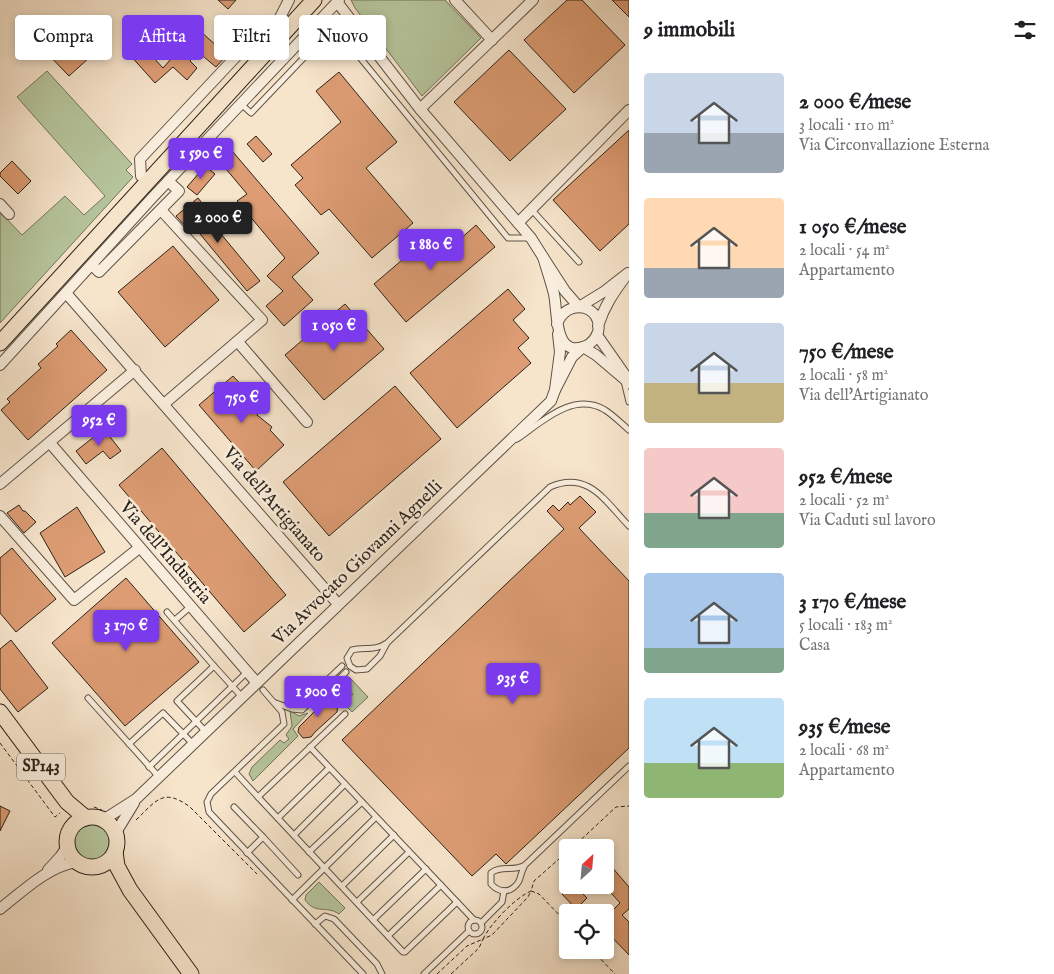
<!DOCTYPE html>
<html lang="it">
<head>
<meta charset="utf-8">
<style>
  :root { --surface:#fff; --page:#f6f6f6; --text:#202124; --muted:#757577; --accent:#7c3aed }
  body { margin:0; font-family:"IM FELL English",serif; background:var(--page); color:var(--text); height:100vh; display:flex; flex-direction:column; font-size:19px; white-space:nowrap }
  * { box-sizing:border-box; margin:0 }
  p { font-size:16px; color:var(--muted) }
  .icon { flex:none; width:28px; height:28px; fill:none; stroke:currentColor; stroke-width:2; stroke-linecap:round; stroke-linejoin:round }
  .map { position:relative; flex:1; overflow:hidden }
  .panel { display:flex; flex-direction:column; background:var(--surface); width:425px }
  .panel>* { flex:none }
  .hud { position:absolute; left:15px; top:15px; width:475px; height:45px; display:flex; gap:10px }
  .needle { width:32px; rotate:26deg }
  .buttons { position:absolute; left:559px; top:839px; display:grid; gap:10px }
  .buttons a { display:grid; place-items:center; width:55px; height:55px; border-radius:5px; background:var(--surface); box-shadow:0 2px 8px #0003; font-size:25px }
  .price { position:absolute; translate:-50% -42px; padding:0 11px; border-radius:5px; background:var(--accent); color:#fff; font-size:16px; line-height:32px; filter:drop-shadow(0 1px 2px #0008) }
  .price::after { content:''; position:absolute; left:50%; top:30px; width:15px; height:11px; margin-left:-8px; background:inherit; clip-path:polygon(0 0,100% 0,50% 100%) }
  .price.active { background:#222; color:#fff }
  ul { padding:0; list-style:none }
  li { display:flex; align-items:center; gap:15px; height:125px; padding:0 15px }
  li span { display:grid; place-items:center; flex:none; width:140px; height:100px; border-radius:5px; color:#555 }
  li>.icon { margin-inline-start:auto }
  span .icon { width:60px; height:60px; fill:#fffc; stroke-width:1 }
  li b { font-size:21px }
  h2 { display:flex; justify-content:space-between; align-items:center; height:60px; padding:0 15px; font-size:21px }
  .tag { padding:0 18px; border-radius:5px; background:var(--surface); box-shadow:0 2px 8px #0003; font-size:18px; line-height:45px }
  .tag.active { background:var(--accent); color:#fff }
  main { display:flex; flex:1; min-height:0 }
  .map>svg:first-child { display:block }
  .green { fill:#b6c59c; stroke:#70745b }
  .building { fill:#dd9c73; stroke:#2b231a }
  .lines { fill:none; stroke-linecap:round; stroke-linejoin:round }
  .service-casing { stroke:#5e5346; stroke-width:7 }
  .minor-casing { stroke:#5e5346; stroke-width:12 }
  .primary-casing { stroke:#2b231a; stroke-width:17 }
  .path { stroke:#2b231a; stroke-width:1; stroke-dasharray:4 2.5; stroke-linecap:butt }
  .service { stroke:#f9eddd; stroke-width:5 }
  .minor { stroke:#f9eddd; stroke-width:10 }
  .primary { stroke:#f6e4cb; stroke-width:15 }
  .labels { text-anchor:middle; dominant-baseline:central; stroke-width:5; stroke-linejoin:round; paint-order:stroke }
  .shield { fill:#f9eddd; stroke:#696054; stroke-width:1 }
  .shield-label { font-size:16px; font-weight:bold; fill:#2b231a }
  .street-label { font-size:18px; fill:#2b231a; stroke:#f9eddd }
</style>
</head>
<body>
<main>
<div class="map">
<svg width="629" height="974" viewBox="0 0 629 974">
  <rect width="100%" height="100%" fill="#f6e4cb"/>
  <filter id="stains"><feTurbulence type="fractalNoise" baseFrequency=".004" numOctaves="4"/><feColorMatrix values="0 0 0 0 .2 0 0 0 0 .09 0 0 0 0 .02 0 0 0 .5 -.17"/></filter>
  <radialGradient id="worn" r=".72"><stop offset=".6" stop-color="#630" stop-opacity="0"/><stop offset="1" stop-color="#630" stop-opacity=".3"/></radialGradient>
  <g class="green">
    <polygon points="351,0 445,0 481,38 422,96 355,8"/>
    <polygon points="47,71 132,164 126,170 133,177 0,323 0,212 22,235 65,196 84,215 105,196 17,97"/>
    <polygon points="349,677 368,697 352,712 344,704 353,694 351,693 342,702 338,698 343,693 338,688"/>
    <polygon points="290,711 299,716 308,713 293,729 298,736 253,781 249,774 252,767 280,740 284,743 289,739 286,735 292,726"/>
    <circle cx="92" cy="842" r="19"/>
    <path d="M319,882l26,26 -6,6c-13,-9 -23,1 -34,-14l1,-5z"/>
  </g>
  <g class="building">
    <polygon points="218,0 236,0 228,9"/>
    <polygon points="567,0 582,0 625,45 574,93 524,40"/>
    <polygon points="612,0 629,0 629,17"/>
    <polygon points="64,30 90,57 69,76 43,49"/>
    <polygon points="200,31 227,55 216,67 198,52 190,61 197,68 187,80 173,67 155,83 129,54 141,44 163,68 178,51 181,53"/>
    <polygon points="509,50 566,109 510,161 454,102"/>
    <polygon points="339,72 397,142 366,168 413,223 372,258 329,209 321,215 295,185 303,178 291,165 341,122 316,91"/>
    <polygon points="629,130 629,224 600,251 553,200"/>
    <polygon points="256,136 272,154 263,162 247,144"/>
    <polygon points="233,152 319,253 292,277 313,300 284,326 266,306 283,291 267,276 285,258 237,201 247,194 221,163"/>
    <polygon points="12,161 31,181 18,194 0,176 0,173"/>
    <polygon points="205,166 215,174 197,195 187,187"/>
    <polygon points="198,198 205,207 201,210 260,281 247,291 191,223 186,227 176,216"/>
    <polygon points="476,225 495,247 406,322 374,284 436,231 450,248"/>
    <polygon points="173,246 219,300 165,347 118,292"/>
    <polygon points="508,289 525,309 513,320 529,338 518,348 531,363 457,428 410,373"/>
    <polygon points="345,304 384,349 324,400 285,355"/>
    <polygon points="71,330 107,370 28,440 1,410 10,402 7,399 41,368 38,364 58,346 56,344"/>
    <polygon points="233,376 246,390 242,396 258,411 257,415 272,427 270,430 284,445 256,471 199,405"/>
    <polygon points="395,386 441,439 329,536 283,482"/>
    <polygon points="104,429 121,451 110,459 103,451 86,464 76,451"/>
    <polygon points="162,448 286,595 244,632 119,485"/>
    <polygon points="580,496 596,512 579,528 629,581 629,748 506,864 496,854 472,876 342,740 564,529 547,511 553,505 559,511 568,502 570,505"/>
    <polygon points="19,505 23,511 25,511 36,522 24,533 7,513"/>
    <polygon points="77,507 105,552 65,577 40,533"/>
    <polygon points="12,548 56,599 16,632 0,613 0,558"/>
    <polygon points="126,578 199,662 125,726 52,643"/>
    <polygon points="11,640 48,688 18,712 0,689 0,649"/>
    <polygon points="330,699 335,700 338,704 337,712 315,732 311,737 303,738 298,732 299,727 325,701"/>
    <polygon points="0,806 10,811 0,831"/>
    <polygon points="605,859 629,887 629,909 622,915 629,922 629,955 605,930 605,918 620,903 605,886"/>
    <polygon points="571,885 574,885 587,898 576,909 562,894"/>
  </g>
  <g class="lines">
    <defs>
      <g id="service">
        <polyline points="241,104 251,113 334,26 508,238 530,238"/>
        <polyline points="531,209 579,262"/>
        <polyline points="624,381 629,402"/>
        <path d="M517,439c25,-17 56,-48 88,-29 8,5 16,13 24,20"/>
        <polyline points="167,612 214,666"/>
        <polyline points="175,620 190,607"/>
        <path d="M387,643l-7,13 -13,13 -11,1 -6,-4 -3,-8 5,-8c13,-3 23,1 35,-7l163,-156c38,-17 55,14 79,39"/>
        <polyline points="263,690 282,712 284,724 211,794 207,802 209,812 363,974"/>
        <polyline points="88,698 159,777"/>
        <polyline points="314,699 328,690 346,672"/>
        <polyline points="276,703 292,709 302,710 311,701 323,684 342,666"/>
        <polyline points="206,732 177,701 214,666 242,697"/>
        <polyline points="129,744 163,713 193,744"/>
        <polyline points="310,747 474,920"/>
        <polyline points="149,767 247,672"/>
        <polyline points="235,772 258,797 345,714"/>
        <polyline points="258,797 403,952 405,952 457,902"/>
        <polyline points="234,807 263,837 247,853"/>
        <polyline points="278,818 329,768"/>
        <polyline points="294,835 345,784"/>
        <polyline points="263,837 298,875"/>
        <polyline points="309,852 362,802"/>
        <path d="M525,865c-3,5 -4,11 -6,16 -7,12 -19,13 -28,3v-11c10,-8 23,-1 34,-8l104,-99"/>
        <polyline points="342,886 394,835"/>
        <polyline points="292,900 376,817"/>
        <polyline points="357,902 409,852"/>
        <circle cx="475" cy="927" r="7"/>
        <polyline points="373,920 426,869"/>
        <polyline points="481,923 502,902 504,891"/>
        <polyline points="315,924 325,916 334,919 377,964 382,974"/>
        <polyline points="388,936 441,885"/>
        <polyline points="424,974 469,931"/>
      </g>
      <g id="minor">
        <polyline points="455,0 492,40"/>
        <polyline points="337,2 420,109 531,238 543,257"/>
        <polyline points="420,109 533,0"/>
        <polyline points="141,176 140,159 246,46 273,31 289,0"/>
        <polyline points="0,204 9,214"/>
        <polyline points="161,210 262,320 164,404"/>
        <polyline points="518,223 629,110"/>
        <polyline points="92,265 99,272 179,191 168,181"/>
        <polyline points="66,293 338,604"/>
        <path d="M557,324c10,-28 47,-18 41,8 -2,6 -6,11 -12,14 -33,13 -28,-34 -32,-52 -3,-12 -7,-24 -11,-37l22,34 14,16 26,-16 23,-18c-13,18 -23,31 -30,53"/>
        <polyline points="558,334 560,352 555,390 572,357 583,347 596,355 629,383"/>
        <polyline points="597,335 625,375"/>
        <polyline points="238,342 307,422"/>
        <polyline points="0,365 152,198 339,0"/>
        <polyline points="50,443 257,683"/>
        <polyline points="0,484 135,370"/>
        <polyline points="0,516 74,600 139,548"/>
        <polyline points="103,820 136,799 551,401 555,390"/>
        <polyline points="115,834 134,803"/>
        <polyline points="48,870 60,857 67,847"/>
        <path d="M0,909c23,-18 47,-42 76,-47"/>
      </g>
      <g id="primary">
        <polyline points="0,343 314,0"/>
        <polyline points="0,712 67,802 86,818"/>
        <circle cx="92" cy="842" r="25"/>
        <polyline points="115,852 117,866 130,890 191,974"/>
      </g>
    </defs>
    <use href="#service" class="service-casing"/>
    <use href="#minor" class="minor-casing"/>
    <use href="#primary" class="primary-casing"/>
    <g class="path">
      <polyline points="0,743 55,817 60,813"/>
      <polyline points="94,807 102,810"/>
      <path d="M136,820c20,-19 27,-33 54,-13l67,67"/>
      <polyline points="572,848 616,807 629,806"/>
      <polyline points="592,950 615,974"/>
      <path d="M437,974l30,-28 16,-7c8,-16 32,-41 48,-48l3,-10 34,-30"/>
      <polyline points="451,974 479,948 483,939 492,935 528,897 531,891 539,894 568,924"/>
    </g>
    <use href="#service" class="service"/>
    <use href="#minor" class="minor"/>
    <use href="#primary" class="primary"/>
  </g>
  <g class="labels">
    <rect class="shield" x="17" y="753.5" width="48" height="27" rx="4"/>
    <g class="shield-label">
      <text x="41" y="767">SP143</text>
    </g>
    <g class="street-label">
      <text transform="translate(274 505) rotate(49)">Via dell'Artigianato</text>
      <text transform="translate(165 553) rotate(49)">Via dell'Industria</text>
      <text transform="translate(358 563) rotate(-44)">Via Avvocato Giovanni Agnelli</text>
    </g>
  </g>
  <rect width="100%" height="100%" filter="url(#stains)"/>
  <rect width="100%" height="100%" fill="url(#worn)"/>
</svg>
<div class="buttons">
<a><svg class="needle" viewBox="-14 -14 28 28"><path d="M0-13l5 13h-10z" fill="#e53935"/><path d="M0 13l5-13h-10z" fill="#757577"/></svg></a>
<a><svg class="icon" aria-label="locate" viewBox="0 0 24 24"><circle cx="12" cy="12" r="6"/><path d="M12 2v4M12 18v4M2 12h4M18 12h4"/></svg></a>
</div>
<b class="price" style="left:201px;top:180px">1 590 €</b>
<b class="price active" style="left:218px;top:244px">2 000 €</b>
<b class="price" style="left:431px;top:271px">1 880 €</b>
<b class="price" style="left:334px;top:352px">1 050 €</b>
<b class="price" style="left:242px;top:424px">750 €</b>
<b class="price" style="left:99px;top:447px">952 €</b>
<b class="price" style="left:126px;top:652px">3 170 €</b>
<b class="price" style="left:513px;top:705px">935 €</b>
<b class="price" style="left:318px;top:718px">1 900 €</b>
<div class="hud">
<a class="tag">Compra</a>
<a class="tag active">Affitta</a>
<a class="tag">Filtri</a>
<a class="tag">Nuovo</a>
</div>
</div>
<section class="panel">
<h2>9 immobili<svg class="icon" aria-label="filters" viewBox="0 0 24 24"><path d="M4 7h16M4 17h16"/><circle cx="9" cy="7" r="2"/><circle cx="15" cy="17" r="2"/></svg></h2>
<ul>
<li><span style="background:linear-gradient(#c9d6e8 60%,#9aa5b1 0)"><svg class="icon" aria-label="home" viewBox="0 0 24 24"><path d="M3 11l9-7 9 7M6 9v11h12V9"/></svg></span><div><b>2 000 €/mese</b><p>3 locali · 110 m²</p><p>Via Circonvallazione Esterna</p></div></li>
<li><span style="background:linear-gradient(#ffd9b3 70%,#9aa5b1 0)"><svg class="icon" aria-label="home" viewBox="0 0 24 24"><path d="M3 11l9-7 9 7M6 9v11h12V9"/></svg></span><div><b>1 050 €/mese</b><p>2 locali · 54 m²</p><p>Appartamento</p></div></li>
<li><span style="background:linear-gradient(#c9d6e8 60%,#c2b280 0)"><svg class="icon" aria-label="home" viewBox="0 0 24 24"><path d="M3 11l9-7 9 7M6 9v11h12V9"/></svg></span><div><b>750 €/mese</b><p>2 locali · 58 m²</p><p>Via dell'Artigianato</p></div></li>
<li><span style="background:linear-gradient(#f6c9c9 65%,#7fa58c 0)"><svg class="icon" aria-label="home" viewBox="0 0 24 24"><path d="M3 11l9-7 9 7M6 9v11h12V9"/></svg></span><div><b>952 €/mese</b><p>2 locali · 52 m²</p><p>Via Caduti sul lavoro</p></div></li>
<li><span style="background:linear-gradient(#a9c7e8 75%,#7fa58c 0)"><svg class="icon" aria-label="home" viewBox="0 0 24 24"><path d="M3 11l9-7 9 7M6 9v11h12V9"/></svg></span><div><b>3 170 €/mese</b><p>5 locali · 183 m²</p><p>Casa</p></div></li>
<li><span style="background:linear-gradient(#bfe0f5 65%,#8fb573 0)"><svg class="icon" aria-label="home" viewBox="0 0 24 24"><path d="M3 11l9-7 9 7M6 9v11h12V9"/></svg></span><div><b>935 €/mese</b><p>2 locali · 68 m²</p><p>Appartamento</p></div></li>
</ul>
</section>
</main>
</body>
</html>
